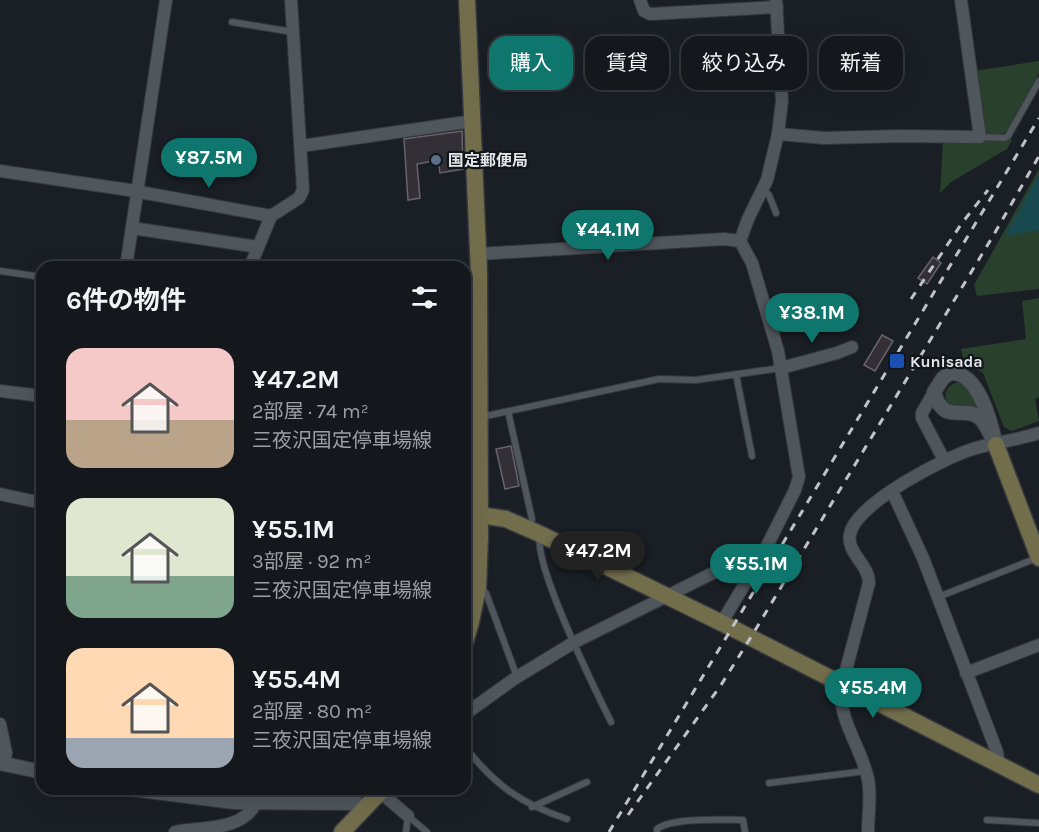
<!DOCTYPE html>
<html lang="ja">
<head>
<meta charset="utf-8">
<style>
  :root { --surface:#14171c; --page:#212429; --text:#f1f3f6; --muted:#9d9fa3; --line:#33363b; --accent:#0f766e }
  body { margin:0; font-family:Karla,"Noto Sans JP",sans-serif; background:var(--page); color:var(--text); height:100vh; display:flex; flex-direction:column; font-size:22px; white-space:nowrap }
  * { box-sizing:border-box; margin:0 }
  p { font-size:20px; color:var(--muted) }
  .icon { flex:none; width:33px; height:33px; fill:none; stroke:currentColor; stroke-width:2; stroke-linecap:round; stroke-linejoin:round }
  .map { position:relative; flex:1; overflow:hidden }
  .side { position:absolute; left:36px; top:261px; width:435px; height:534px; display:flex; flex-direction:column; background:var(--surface); border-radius:18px; box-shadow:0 6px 24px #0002,0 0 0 2px var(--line) }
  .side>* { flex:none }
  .top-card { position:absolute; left:489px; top:36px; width:459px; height:54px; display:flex; gap:12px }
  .price { position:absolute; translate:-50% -51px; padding:0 14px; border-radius:21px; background:var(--accent); color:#fff; font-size:20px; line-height:39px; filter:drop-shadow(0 2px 3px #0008) }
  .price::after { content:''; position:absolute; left:50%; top:36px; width:18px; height:14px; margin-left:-9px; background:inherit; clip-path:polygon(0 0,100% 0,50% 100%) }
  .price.selected { background:#222; color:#fff }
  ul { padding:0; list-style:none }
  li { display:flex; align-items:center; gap:18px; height:150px; padding:0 30px }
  li span { display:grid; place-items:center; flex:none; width:168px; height:120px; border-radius:18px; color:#555 }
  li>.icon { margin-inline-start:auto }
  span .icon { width:72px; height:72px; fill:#fffc; stroke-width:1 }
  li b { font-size:26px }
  h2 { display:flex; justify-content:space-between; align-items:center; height:72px; padding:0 30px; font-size:26px }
  .tag { padding:0 21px; border-radius:18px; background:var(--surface); box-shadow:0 6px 24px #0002,0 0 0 2px var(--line); font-size:21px; line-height:54px }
  .tag.selected { background:var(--accent); color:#fff }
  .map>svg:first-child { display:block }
  .green { fill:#29412c }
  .water { fill:#18494e }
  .building { fill:#332f36; stroke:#68636b; stroke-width:1.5 }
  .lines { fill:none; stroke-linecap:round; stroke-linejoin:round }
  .service-casing { stroke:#36393e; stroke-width:8 }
  .minor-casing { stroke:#36393e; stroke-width:14 }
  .tertiary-casing { stroke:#36393e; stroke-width:16 }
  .secondary-casing { stroke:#36393e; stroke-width:19 }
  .service { stroke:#4f565c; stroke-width:6 }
  .minor { stroke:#4f565c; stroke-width:12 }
  .tertiary { stroke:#4f565c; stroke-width:14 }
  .secondary { stroke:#726e4c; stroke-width:16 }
  .rail { stroke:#bfc3c7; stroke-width:3; stroke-dasharray:8 8; stroke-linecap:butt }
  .service-dot { fill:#5c6f8a; stroke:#11161b; stroke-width:2 }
  .transit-dot { fill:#1a4fb4; stroke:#11161b; stroke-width:2 }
  .labels { text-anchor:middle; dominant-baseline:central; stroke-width:4.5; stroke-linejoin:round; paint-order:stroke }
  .poi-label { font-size:16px; font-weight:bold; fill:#e2e5e9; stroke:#11161b; text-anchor:start }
</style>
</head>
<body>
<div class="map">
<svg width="1039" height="832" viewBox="0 0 1039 832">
  <rect width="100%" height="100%" fill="#1a1f25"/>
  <g class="green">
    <polygon points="1039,61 1039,73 1008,131 1002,134 987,134 983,129 975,71"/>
    <polygon points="1010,139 1012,140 1007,149 951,182 940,193 943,140 1002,141"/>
    <polygon points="1039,169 1039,289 977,296 974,285"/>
    <polygon points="1039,298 1039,397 1035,399 1039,421 1012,431 1004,427 983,373 964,361 961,349 1026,339 1022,301"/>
    <path d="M960,382l8,4 9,22h-19l-10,-3c-6,-12 -1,-21 12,-23z"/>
  </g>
  <polygon class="water" points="1039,174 1039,230 1005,236"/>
  <g class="building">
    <polygon points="462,131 463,169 440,173 438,160 417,164 420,198 408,200 404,139"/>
    <polygon points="933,257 941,263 927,284 918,278"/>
    <polygon points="882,335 893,341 875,371 864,365"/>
    <polygon points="511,446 519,486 505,489 496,449"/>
  </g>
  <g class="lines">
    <defs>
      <g id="service">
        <polyline points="232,22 293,32"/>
        <polyline points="980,137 1005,138 1008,136 1039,81"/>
        <polyline points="764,190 769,195 776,213"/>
        <polyline points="0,271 42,277"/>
        <polyline points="736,374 752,456"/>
        <polyline points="508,411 532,519 530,529"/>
        <polyline points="481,417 659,379 696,380 781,368"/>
        <polyline points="465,535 475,556"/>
        <path d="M540,535c-7,30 55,154 71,187"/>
        <polyline points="481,589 486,593 517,677"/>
        <polyline points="938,597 1037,558"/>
        <path d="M465,747c30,38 56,57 102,72"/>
        <polyline points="769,783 866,771"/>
        <polyline points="532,807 587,782"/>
        <polyline points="987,820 1039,823"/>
        <polyline points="406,832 408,816 427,832"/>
        <path d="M657,832v-3c15,-12 66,-9 86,-9l2,12"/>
      </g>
      <g id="minor">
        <polyline points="640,0 644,11 650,14 777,7"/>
        <polyline points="778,134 825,138 900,136 980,137 961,0"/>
        <polyline points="301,146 473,121"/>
        <polyline points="0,171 129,190 271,216"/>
        <polyline points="132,228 258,247"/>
        <polyline points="740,241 748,219 767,180 778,134 782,101 776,0"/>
        <polyline points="479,254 724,239 740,241 752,263 778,351 799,477 795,490 764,552 722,622"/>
        <polyline points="126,267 166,0"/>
        <polyline points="250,267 271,216 299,198 303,190 291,0"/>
        <polyline points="781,368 837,353 852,347"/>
        <polyline points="0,391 42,396"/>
        <polyline points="934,392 922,413 922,418 944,460"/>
        <polyline points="465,418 480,417"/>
        <polyline points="892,491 923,558 997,752 999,766"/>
        <polyline points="0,494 42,503"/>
        <polyline points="966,673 1039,645"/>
        <polyline points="465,714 517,677 573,643 739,560 764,552"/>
        <polyline points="0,724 6,753 4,764"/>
        <polyline points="231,789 234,802"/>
        <polyline points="380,792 408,816"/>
        <path d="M175,832c28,-6 66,0 81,-29"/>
        <path d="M868,832c0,-18 4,-40 -1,-57 -7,-29 -28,-55 -26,-86l28,-106c0,-19 -23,-30 -19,-49 6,-31 97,-78 126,-86 21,-6 42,-8 63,-15"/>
      </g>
      <g id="tertiary">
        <path d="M950,373c29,-2 41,50 46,72 -6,-9 -10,-24 -19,-29 -15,-10 -34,9 -43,-24l9,-14z"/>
        <polyline points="0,763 42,772"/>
        <polyline points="132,789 234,802 355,803 366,807"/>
      </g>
      <g id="secondary">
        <polyline points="996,445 1039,558"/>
        <polyline points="480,515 506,519 540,534 732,628 1039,785"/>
        <polyline points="465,642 471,622 478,588 480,536 479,273 467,0"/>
        <polyline points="342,832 383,789"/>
      </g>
    </defs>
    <use href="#service" class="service-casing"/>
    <use href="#minor" class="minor-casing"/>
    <use href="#tertiary" class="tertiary-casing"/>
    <use href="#secondary" class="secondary-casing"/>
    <use href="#service" class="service"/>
    <use href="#minor" class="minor"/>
    <use href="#tertiary" class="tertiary"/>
    <use href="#secondary" class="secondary"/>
    <g class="rail">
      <polyline points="911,299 962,223 988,190"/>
      <polyline points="628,815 721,685 751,637 993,236 1039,156"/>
      <polyline points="609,832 1039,118"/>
    </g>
  </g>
  <circle class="service-dot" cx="436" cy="160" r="6"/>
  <rect class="transit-dot" x="889" y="353" width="16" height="16" rx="3"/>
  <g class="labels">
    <g class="poi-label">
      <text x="448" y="160">国定郵便局</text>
      <text x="910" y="361">Kunisada</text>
    </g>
  </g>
</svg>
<b class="price" style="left:209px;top:189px">¥87.5M</b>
<b class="price" style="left:608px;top:261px">¥44.1M</b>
<b class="price" style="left:812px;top:344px">¥38.1M</b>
<b class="price selected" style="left:598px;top:582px">¥47.2M</b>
<b class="price" style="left:756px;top:595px">¥55.1M</b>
<b class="price" style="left:873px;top:719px">¥55.4M</b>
<div class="top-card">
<a class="tag selected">購入</a>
<a class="tag">賃貸</a>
<a class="tag">絞り込み</a>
<a class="tag">新着</a>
</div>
<section class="side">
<h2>6件の物件<svg class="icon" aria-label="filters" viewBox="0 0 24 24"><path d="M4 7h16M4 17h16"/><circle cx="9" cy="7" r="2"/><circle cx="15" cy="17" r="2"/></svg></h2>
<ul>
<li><span style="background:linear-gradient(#f6c9c9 60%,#b9a48a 0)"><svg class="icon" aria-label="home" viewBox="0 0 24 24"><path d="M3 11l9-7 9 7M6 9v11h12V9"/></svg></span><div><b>¥47.2M</b><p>2部屋 · 74 m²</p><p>三夜沢国定停車場線</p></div></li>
<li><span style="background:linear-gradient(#dfe7d0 65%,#7fa58c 0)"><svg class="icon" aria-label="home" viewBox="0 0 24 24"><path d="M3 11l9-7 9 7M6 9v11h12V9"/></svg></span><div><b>¥55.1M</b><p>3部屋 · 92 m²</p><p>三夜沢国定停車場線</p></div></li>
<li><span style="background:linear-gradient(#ffd9b3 75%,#9aa5b1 0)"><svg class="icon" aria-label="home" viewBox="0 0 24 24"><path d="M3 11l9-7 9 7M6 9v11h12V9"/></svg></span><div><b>¥55.4M</b><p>2部屋 · 80 m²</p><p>三夜沢国定停車場線</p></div></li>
</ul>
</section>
</div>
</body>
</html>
